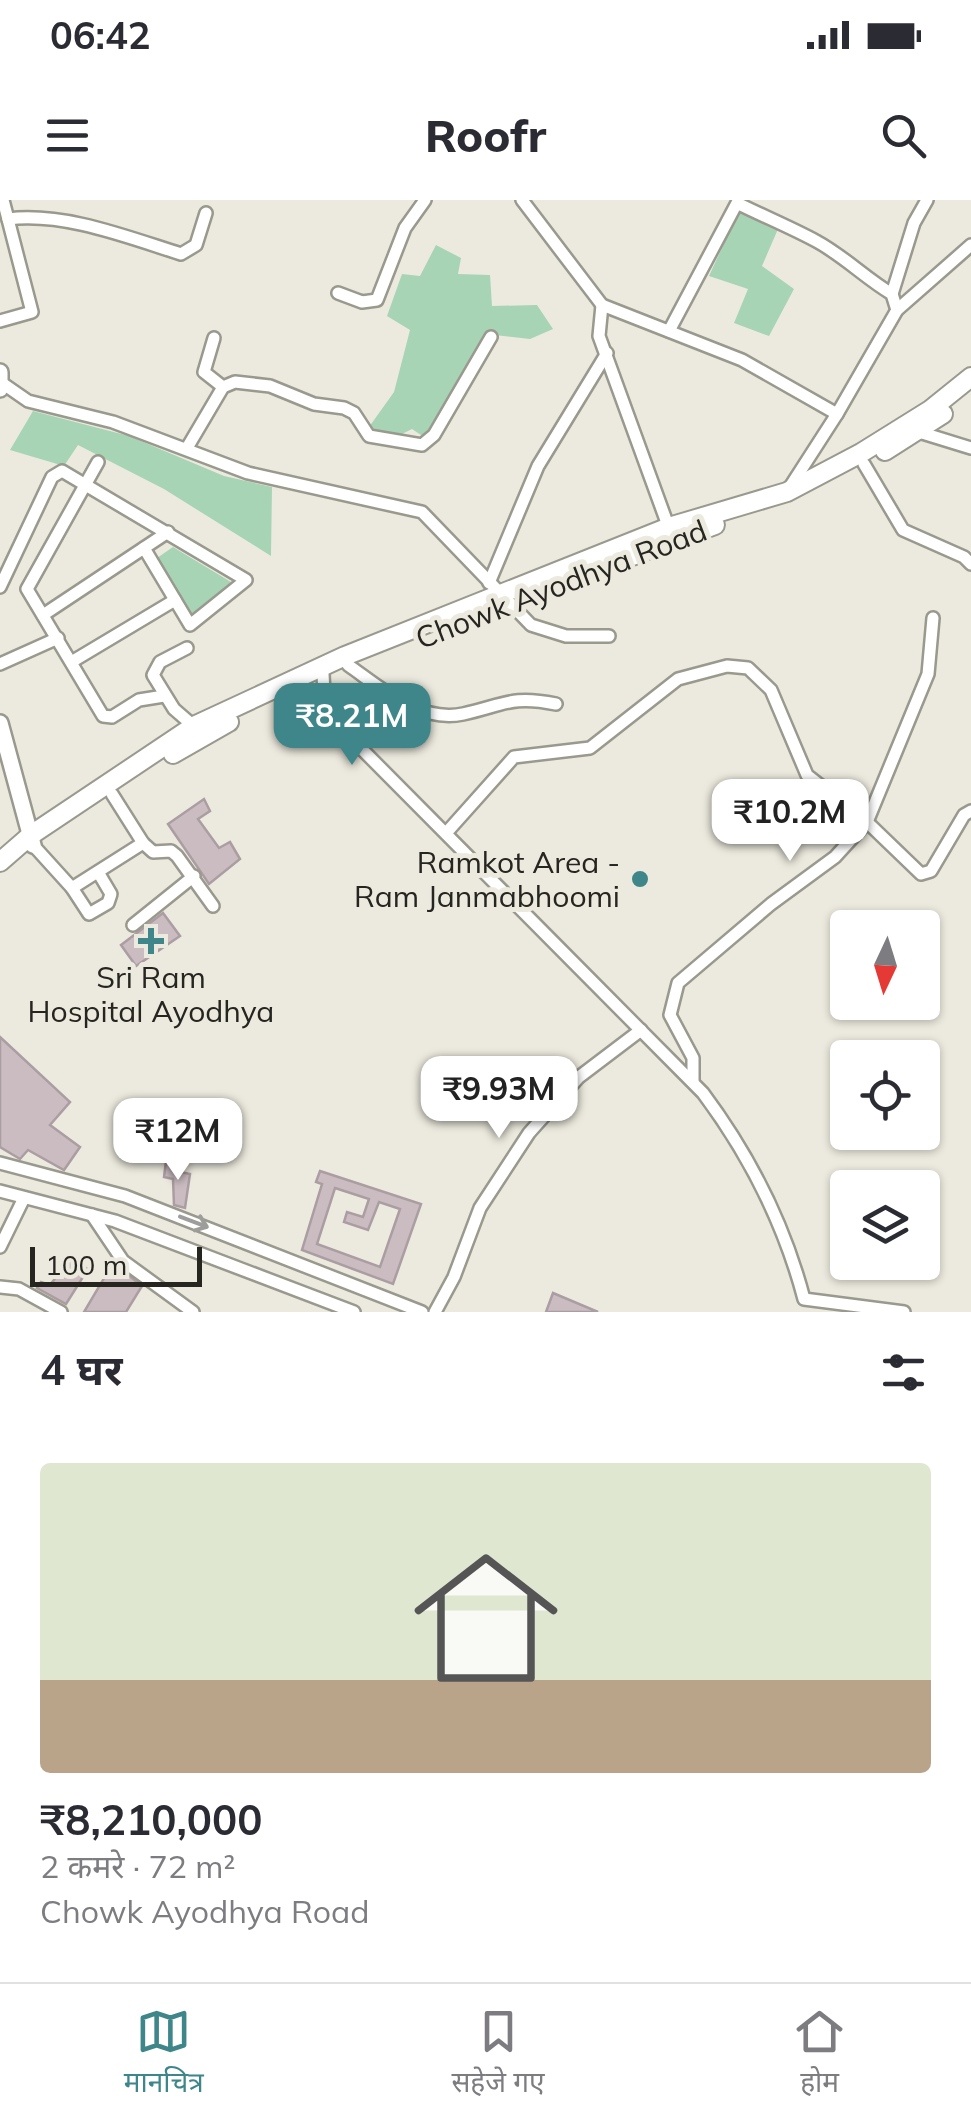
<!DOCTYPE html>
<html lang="hi">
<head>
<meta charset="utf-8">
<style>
  :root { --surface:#fff; --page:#f7f7f7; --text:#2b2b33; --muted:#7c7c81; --line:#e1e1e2; --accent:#3e8689 }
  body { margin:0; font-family:Mulish,"Noto Sans Devanagari",sans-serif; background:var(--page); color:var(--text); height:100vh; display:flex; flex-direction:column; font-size:38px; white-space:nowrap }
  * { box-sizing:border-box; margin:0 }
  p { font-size:32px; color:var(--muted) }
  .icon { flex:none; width:55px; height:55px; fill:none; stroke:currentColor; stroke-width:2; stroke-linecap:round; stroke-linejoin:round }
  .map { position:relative; height:1112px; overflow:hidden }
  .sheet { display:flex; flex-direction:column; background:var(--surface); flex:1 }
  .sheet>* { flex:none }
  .needle { width:65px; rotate:184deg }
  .tools { position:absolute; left:830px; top:710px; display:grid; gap:20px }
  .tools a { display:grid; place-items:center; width:110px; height:110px; border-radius:10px; background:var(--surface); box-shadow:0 2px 8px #0004; font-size:50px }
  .scale { position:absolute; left:30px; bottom:25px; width:172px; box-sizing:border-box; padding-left:10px; border:5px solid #262520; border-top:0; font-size:28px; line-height:35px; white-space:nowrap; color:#262520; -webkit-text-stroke:8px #eceade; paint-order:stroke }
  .price { position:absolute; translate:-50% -85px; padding:0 22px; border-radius:20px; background:#fff; color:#222; font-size:32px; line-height:65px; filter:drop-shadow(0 2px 5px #0008) }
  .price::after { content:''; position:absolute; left:50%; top:60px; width:30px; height:22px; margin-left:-15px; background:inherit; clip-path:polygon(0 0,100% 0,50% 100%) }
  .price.current { background:var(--accent); color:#fff }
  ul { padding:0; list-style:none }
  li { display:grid; align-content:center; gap:20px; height:530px; padding:0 40px }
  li+li { border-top:2px solid var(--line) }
  li span { display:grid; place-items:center; height:310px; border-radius:10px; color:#555 }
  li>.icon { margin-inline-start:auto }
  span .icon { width:180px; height:180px; fill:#fffc; stroke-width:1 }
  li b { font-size:42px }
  h2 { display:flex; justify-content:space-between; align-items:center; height:120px; padding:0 40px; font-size:42px }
  .status { display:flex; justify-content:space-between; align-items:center; height:70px; padding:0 50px; background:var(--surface); direction:ltr }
  .status svg { height:28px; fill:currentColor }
  header { display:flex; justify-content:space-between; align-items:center; height:130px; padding:0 40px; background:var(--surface); font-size:45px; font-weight:800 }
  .tab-bar { display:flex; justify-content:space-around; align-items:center; height:140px; border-top:2px solid var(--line); background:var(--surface); font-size:28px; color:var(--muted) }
  .tab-bar a { display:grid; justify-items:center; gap:5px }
  .tab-bar .current { color:var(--accent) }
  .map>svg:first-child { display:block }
  .green { fill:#a7d4b5 }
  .building { fill:#cabcc0; stroke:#ab9ea2; stroke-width:2.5; fill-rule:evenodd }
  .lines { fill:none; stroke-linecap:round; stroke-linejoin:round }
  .minor-casing { stroke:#9a998d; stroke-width:16 }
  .tertiary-casing { stroke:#9a998d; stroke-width:20 }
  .primary-casing { stroke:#9a998d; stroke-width:22 }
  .minor { stroke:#fff; stroke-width:11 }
  .tertiary { stroke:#fff; stroke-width:15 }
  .primary { stroke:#fff; stroke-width:18 }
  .oneway { stroke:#9d9d9b }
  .poi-dot { fill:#3e8689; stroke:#eceade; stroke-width:4 }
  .labels { text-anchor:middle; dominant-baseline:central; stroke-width:10; stroke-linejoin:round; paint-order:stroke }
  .street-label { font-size:30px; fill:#262520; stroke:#eceade }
  .poi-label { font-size:30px; fill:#262520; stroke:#eceade; text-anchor:end }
</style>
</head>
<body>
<div class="status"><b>06:42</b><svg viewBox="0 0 49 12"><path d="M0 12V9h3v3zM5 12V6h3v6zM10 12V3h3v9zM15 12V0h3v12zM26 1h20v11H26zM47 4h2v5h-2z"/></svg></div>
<header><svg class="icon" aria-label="menu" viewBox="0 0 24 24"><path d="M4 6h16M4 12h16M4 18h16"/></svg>Roofr<svg class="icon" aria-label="search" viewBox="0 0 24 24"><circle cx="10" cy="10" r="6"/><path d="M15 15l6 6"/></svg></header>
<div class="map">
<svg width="971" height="1112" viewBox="0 0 971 1112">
  <rect width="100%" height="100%" fill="#eceade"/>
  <g class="green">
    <polygon points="739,11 778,29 762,66 794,89 769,136 734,123 748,89 709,76"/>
    <polygon points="436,45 461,58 458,74 490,75 492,106 537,105 553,129 530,139 486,134 424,237 412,229 396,237 374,233 369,227 394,192 410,130 387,116 402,74 420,76"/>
    <polygon points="33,211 129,236 224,276 272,287 271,356 164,289 78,245 64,266 10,250"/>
    <polygon points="173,347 231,382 191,420 157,358"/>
  </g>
  <g class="building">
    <polygon points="204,599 210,611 198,619 219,648 230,642 240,659 209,684 168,624"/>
    <polygon points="163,713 180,736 136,766 121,745"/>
    <polygon points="0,837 70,902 50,925 80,947 64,970 28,950 20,959 0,947"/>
    <polygon points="166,961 181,964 180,972 190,974 185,1008 174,1005 173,979 164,977"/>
    <path d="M320,971l101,33 -28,80 -91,-34 20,-66 -6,-2zM335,988l34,11 -6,18 -16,-5 -3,10 24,8 11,-28 21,7 -20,58 -63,-23z"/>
    <polygon points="70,1059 88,1069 66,1104 37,1088 41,1082 50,1085"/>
    <polygon points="113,1063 142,1086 126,1112 84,1112"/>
    <polygon points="553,1093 598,1112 546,1112"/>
  </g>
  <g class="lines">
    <defs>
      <g id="minor">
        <polyline points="522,0 602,105"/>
        <path d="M8,19c56,-7 119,18 173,35l15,-9 10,-32"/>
        <polyline points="338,93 362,102 377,100 405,28 425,0"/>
        <polyline points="892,94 914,23 927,0"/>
        <polyline points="0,121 32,112 3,0"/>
        <path d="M669,131l68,-128c26,13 53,24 79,38 28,15 49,37 76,53l5,16"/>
        <polyline points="214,138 204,172 223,187"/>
        <polyline points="2,183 28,201 113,222 248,273 422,312 531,425 566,436 609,436"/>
        <polyline points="837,214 897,110 971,45"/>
        <polyline points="919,232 971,248"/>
        <polyline points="187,248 223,187 235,182 270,186 314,204 344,208 354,213 369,236 422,245 434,235 491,137"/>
        <polyline points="98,262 27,389 103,516 112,517 139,500 164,496"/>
        <polyline points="864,264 903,330 964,357 971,364"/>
        <polyline points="670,331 599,136 602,105 742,160 837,214 790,287"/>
        <polyline points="489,383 538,266 607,153"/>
        <polyline points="0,387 52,277 62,271 246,380 190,425 144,348"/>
        <polyline points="43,415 168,332"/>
        <polyline points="187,448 160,462 153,475 174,509 197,529"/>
        <polyline points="73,461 175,400"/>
        <polyline points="0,464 58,438"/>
        <path d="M348,465c33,23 71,58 115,49 41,-9 48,-19 93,-10"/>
        <path d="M323,474l2,38 378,381c47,63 81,130 101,206l100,13"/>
        <polyline points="447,632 514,557 590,548 678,479 727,466 748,468 771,490 807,575 867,622 921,674 931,671 964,615 971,611"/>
        <polyline points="143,643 153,652 171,651 177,656 213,706"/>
        <polyline points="33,645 72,688 143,643 112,594"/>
        <polyline points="72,688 89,714 108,703 111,694 98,672"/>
        <polyline points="133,725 194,676"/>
        <polyline points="693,881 693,858 670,815 678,783 771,704 835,657 867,622 928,474 933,418"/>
        <polyline points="0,963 125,996 422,1112"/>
        <polyline points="0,991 115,1021 354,1112"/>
        <polyline points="92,1015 123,1061 193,1112"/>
        <polyline points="0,1047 24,998"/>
        <polyline points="0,1087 19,1089 61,1112"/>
        <polyline points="435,1112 454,1077 480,1008 529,933 579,877 641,830"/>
      </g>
      <g id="tertiary">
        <polyline points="0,172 0,189"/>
        <polyline points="0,523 33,645"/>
      </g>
      <g id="primary">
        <polyline points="885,251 943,214"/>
        <polyline points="608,365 715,325"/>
        <polyline points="173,554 229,522"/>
        <polyline points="0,662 31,635 194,526 345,456 669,327 787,292 861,253 930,210 971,177"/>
      </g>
    </defs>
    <use href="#minor" class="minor-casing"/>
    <use href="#tertiary" class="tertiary-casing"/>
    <use href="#primary" class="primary-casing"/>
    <use href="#minor" class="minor"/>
    <use href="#tertiary" class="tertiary"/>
    <use href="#primary" class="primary"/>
  </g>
  <defs><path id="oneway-shaft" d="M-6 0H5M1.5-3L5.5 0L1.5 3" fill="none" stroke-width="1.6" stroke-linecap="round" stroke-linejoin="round" transform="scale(2.5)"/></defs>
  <use class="oneway" href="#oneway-shaft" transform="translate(194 1022) rotate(21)"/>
  <g class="poi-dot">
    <circle cx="640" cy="679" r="10"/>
    <path d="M146 726h10v10h10v10h-10v10h-10v-10h-10v-10h10z"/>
  </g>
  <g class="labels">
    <g class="street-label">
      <text transform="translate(561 384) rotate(-21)">Chowk Ayodhya Road</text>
    </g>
    <g class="poi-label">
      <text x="620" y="662">Ramkot Area -<tspan x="620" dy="34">Ram Janmabhoomi</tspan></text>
      <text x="151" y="777" text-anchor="middle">Sri Ram<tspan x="151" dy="34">Hospital Ayodhya</tspan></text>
    </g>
  </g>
</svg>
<div class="tools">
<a><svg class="needle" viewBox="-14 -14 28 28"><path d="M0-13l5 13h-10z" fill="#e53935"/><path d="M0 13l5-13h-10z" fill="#7c7c81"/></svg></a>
<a><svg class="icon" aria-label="locate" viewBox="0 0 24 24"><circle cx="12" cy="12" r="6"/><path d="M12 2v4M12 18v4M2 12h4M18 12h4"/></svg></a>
<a><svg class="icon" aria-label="layers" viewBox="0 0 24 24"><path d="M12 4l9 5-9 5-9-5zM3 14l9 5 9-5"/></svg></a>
</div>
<div class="scale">100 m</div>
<b class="price current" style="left:352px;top:568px">₹8.21M</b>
<b class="price" style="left:790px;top:664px">₹10.2M</b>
<b class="price" style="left:499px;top:941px">₹9.93M</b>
<b class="price" style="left:178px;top:983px">₹12M</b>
</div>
<section class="sheet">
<h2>4 घर<svg class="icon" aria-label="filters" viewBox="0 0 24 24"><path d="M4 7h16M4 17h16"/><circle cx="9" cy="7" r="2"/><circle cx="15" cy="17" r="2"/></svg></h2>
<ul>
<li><span style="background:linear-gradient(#dfe7d0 70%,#b9a48a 0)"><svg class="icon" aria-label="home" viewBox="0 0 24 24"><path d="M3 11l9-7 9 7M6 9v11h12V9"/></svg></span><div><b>₹8,210,000</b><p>2 कमरे · 72 m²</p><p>Chowk Ayodhya Road</p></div></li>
</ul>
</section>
<nav class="tab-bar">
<a class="current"><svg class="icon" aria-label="map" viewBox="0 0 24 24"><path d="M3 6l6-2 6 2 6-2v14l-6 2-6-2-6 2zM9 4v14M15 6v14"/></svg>मानचित्र</a>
<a><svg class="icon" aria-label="saved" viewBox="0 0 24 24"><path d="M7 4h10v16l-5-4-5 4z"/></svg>सहेजे गए</a>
<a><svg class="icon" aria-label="home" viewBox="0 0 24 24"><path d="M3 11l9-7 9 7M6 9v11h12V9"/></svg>होम</a>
</nav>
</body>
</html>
